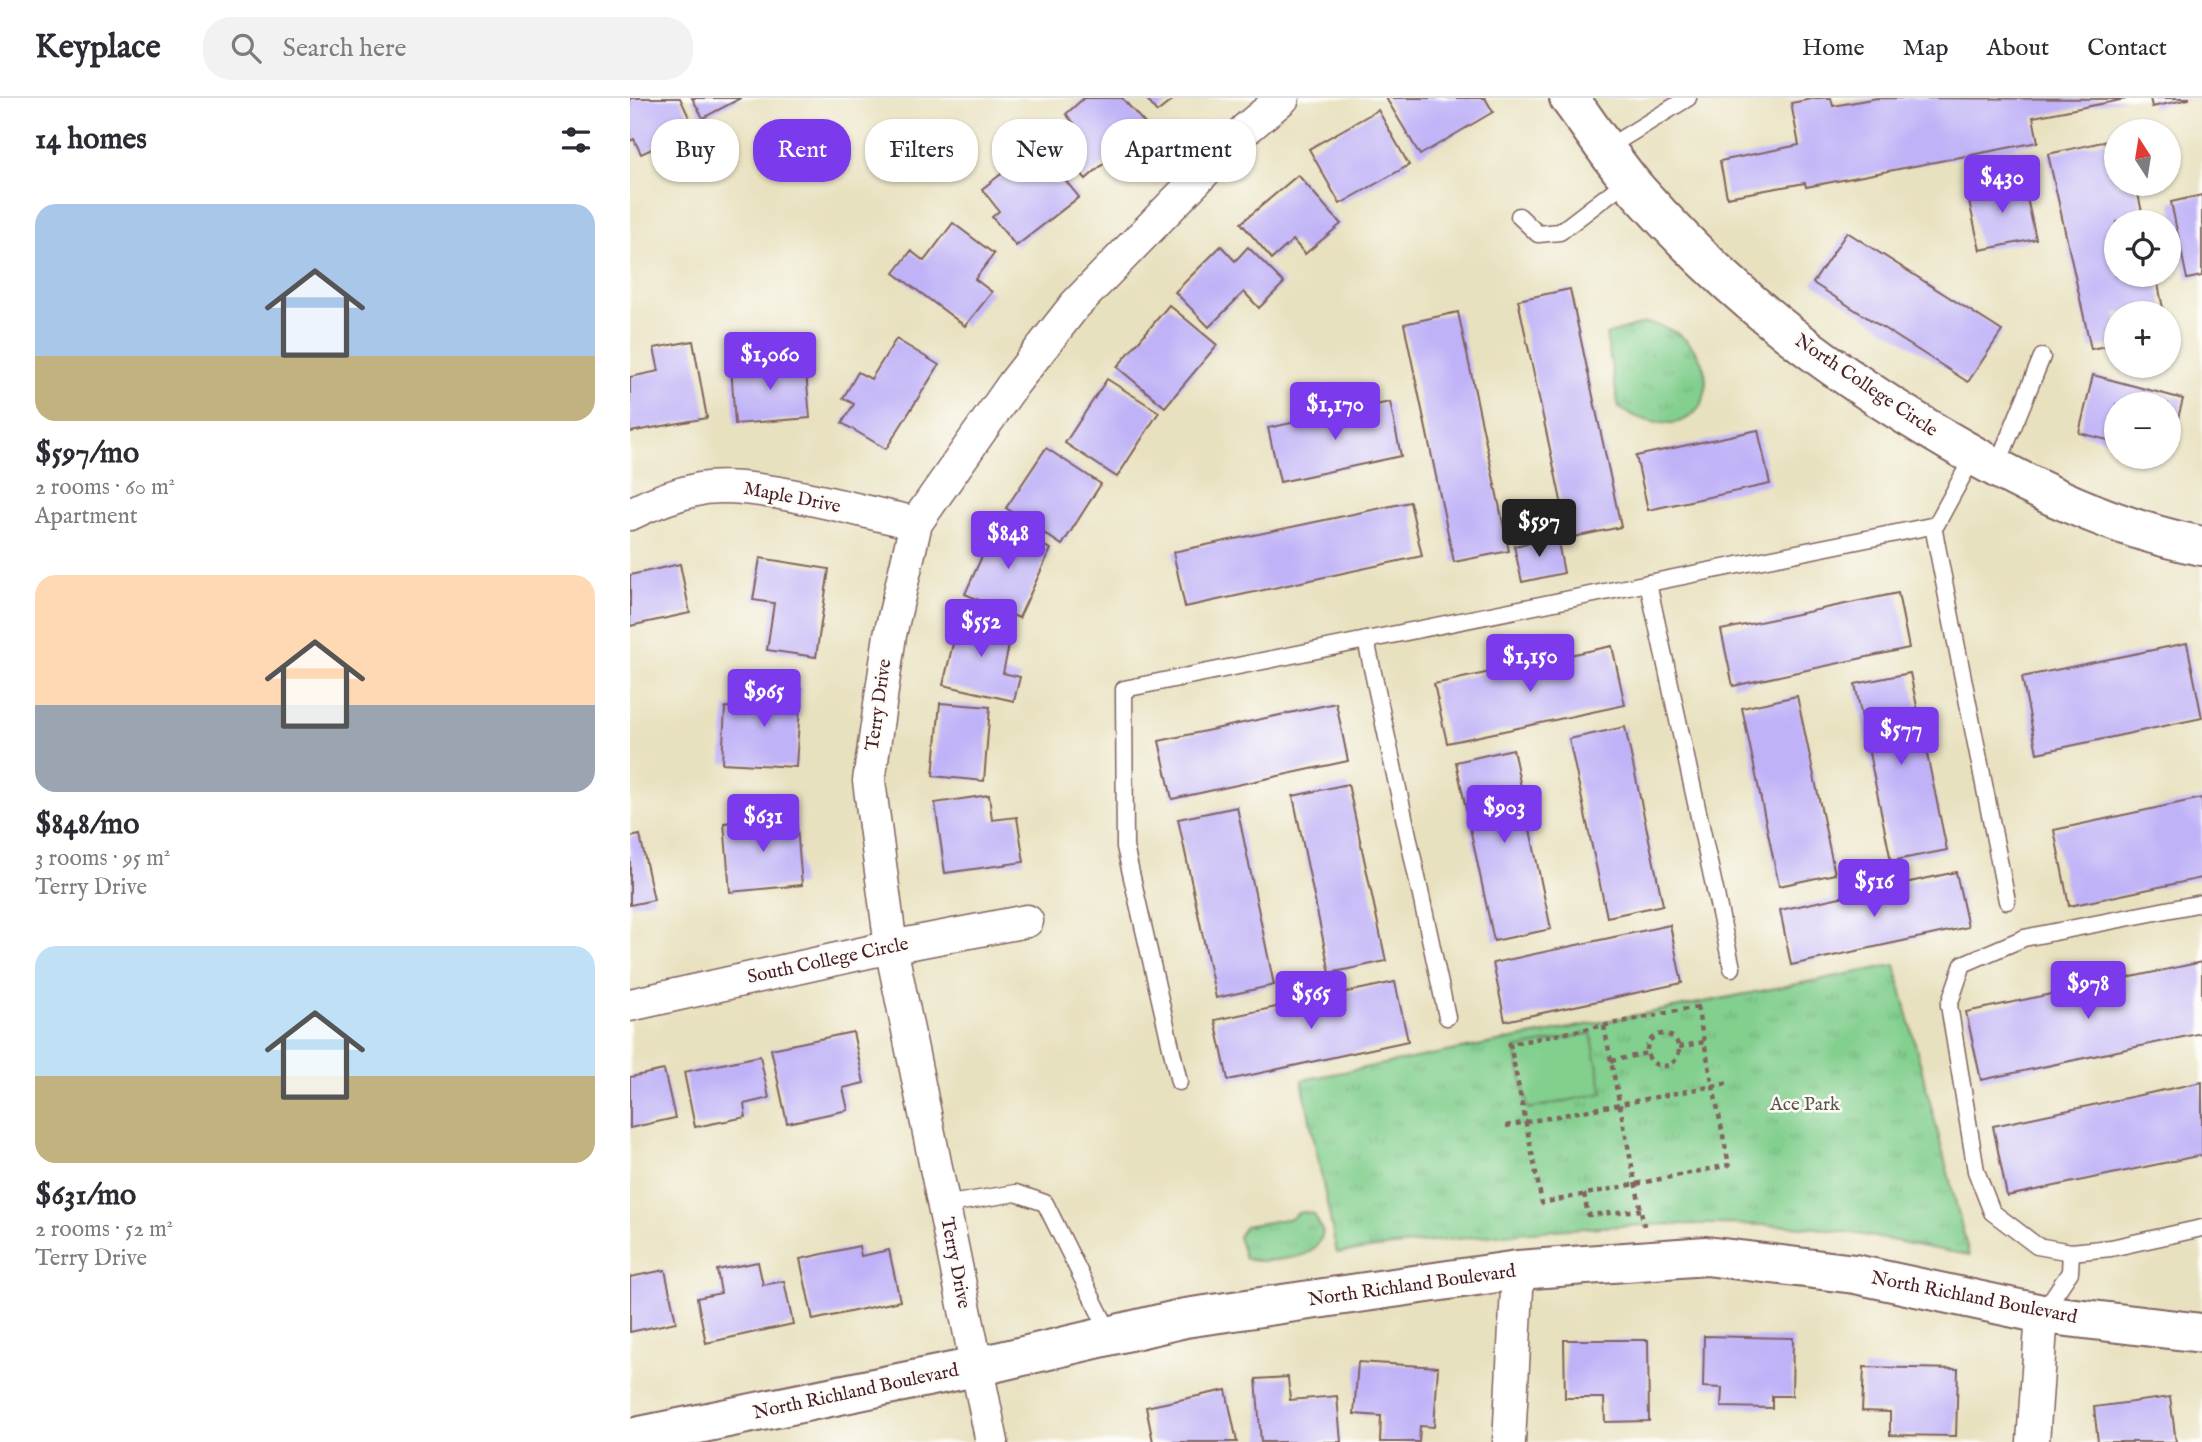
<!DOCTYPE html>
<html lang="en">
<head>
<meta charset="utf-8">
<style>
  :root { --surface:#fff; --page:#f2f2f3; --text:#2b2b33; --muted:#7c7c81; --line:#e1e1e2; --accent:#7c3aed }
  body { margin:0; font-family:"IM FELL English",serif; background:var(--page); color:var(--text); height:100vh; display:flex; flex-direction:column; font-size:26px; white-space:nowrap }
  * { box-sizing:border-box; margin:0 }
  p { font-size:23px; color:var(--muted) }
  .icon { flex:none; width:38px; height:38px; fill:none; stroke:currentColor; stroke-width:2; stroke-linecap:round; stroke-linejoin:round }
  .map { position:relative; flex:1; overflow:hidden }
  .drawer { display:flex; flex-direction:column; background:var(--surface); width:630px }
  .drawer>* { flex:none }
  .hud { position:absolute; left:21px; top:21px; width:665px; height:63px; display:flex; gap:14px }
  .needle { width:46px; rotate:348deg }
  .buttons { position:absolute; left:1474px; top:21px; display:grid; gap:14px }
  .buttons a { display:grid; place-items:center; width:77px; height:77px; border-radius:50%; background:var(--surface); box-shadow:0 2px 5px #0004; font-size:35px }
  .price { position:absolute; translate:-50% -60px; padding:0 16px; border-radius:7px; background:var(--accent); color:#fff; font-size:23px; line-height:46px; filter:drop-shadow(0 2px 4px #0008) }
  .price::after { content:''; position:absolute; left:50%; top:42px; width:21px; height:16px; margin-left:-10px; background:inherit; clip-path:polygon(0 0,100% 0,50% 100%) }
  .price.active { background:#222; color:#fff }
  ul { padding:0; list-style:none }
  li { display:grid; align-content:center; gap:14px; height:371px; padding:0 35px }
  li span { display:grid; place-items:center; height:217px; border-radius:21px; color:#555 }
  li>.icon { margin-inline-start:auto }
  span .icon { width:126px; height:126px; fill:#fffc; stroke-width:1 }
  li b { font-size:30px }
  h2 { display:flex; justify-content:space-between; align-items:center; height:84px; padding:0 35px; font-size:30px }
  .tag { padding:0 24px; border-radius:28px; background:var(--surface); box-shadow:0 2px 5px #0004; font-size:24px; line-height:63px }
  .tag.active { background:var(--accent); color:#fff }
  header { display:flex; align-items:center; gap:42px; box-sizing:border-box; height:98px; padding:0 35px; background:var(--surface); border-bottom:2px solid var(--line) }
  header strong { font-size:33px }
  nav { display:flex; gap:38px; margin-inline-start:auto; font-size:24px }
  .search { width:490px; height:63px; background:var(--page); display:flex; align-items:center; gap:18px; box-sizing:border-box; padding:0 24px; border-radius:28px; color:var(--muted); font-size:26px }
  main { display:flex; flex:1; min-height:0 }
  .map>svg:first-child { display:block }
  .grass { fill:url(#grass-tufts); stroke:#66775c; stroke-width:2 }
  .pitch { fill:#82cf8e; stroke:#66775c; stroke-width:2 }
  .building { fill:#c0b2f7 }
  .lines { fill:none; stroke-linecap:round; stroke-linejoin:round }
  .service-casing { stroke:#81635f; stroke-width:19 }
  .minor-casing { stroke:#81635f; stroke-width:35 }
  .tertiary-casing { stroke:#81635f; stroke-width:42 }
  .path { stroke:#81635f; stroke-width:4.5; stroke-dasharray:5 5; stroke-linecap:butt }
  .service { stroke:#fff; stroke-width:16 }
  .minor { stroke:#fff; stroke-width:32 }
  .tertiary { stroke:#fff; stroke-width:38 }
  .labels { text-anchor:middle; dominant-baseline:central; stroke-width:5; stroke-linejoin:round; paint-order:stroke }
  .street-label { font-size:19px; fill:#4a1f2b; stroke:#fdfcf7 }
  .park-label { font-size:19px; fill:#5b5449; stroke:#fdfcf7 }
</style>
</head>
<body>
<header>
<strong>Keyplace</strong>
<div class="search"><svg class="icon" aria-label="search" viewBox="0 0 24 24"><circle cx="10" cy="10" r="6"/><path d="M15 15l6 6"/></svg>Search here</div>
<nav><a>Home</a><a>Map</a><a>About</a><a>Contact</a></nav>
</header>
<main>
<section class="drawer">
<h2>14 homes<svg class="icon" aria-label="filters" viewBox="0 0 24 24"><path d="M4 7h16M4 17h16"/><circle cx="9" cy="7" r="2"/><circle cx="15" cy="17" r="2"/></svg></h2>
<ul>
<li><span style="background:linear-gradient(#a9c7e8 70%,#c2b280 0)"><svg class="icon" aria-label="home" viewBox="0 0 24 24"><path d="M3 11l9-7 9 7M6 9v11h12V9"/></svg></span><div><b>$597/mo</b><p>2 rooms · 60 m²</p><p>Apartment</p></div></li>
<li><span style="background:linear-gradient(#ffd9b3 60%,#9aa5b1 0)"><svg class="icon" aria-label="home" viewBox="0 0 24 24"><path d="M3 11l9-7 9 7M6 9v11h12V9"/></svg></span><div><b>$848/mo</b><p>3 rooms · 95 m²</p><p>Terry Drive</p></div></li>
<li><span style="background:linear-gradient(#bfe0f5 60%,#c2b280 0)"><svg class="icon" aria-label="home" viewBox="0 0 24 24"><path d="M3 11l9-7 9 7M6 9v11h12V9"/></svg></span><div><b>$631/mo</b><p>2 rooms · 52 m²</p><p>Terry Drive</p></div></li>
</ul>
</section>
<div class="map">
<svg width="1572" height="1344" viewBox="0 0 1572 1344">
  <defs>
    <pattern id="grass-tufts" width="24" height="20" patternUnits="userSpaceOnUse" patternTransform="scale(1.75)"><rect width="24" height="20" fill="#82cf8e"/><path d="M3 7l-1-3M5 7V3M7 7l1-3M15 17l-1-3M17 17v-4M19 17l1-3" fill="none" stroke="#72b17b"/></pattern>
  </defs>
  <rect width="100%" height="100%" fill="#fdfcf7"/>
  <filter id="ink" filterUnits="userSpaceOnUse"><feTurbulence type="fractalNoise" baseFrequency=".0143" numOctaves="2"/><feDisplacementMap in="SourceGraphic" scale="14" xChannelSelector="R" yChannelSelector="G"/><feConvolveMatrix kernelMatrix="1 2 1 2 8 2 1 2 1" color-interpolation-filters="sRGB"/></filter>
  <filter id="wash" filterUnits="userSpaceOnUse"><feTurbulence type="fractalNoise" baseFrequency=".00686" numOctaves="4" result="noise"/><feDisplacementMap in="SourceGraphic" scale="28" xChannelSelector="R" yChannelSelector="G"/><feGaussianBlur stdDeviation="1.57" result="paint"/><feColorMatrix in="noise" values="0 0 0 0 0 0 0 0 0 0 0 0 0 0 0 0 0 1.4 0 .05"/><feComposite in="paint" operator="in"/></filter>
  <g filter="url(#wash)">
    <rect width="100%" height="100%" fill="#e8e1bf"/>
    <g class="grass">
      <path d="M1015,225c92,11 77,145 -26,85l-13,-73z"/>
      <path d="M1265,867l74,290c-56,-9 -121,-26 -178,-29 -153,-8 -302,8 -454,27l-35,-173z"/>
      <path d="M675,1114l9,2 9,18c-2,8 -5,14 -12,19 -12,8 -54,13 -66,7l-7,-21 7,-11 47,-8 6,-5z"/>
    </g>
    <polygon class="pitch" points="961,935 973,995 898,1011 885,951"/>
    <g id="blocks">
      <g class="building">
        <polygon points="0,0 50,0 65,32 11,56 4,41 0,43"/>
        <polygon points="62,0 111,0 73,20"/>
        <polygon points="454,0 492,0 517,28 456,81 428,49 449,31 436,16"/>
        <polygon points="516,0 545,0 527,14"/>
        <polygon points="756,0 855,0 863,14 790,57"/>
        <polygon points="1187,0 1201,0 1203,8 1247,0 1496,1 1403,19 1408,44 1176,89 1175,85 1097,99 1090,63 1169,47 1161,5"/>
        <polygon points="1520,0 1559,0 1559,1 1522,9"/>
        <polygon points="748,12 779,67 710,106 679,51"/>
        <polygon points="1486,41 1486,86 1506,86 1514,124 1486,124 1486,177 1526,177 1534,215 1486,215 1486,246 1461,251 1418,56"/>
        <polygon points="407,48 449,99 386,148 362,119 369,113 352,91"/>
        <polygon points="668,77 711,126 675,156 663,142 642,161 611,125"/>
        <polygon points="1393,82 1406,141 1350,152 1337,94"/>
        <polygon points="1572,97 1572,178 1557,181 1541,104"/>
        <polygon points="323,125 364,156 345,181 362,194 335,228 264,175 281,153 294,163"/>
        <polygon points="1217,134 1372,233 1338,284 1183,185"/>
        <polygon points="591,148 605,163 618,149 654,185 629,210 614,194 579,229 545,194"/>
        <polygon points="940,191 991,429 939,440 888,202"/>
        <polygon points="539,207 587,247 535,309 487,269"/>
        <polygon points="828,214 879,453 824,464 774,226"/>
        <polygon points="266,241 309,267 256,351 212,325 224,306 213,300 228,274 241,281"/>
        <polygon points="63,243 77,320 0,334 0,279 29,273 24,250"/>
        <polygon points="175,262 180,320 105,326 101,268"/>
        <polygon points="1463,277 1553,301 1539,355 1538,306 1486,306 1486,344 1449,335"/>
        <polygon points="477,281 529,314 487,379 435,345"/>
        <polygon points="760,304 771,358 650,384 638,330"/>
        <polygon points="1128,332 1140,386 1018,412 1006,358"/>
        <polygon points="416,350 471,386 432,447 376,410"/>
        <polygon points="780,404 792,458 555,509 543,454"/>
        <polygon points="366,427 421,451 389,520 335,496"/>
        <polygon points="927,439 934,475 892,484 884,448"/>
        <polygon points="130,460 199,471 186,559 137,552 144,505 123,502"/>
        <polygon points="50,466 60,515 0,528 0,477"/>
        <polygon points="1268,495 1279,550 1103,588 1091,532"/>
        <polygon points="330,517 383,529 373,575 390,579 384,603 313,587"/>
        <polygon points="1557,545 1572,620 1407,655 1392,579"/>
        <polygon points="982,548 995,607 817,645 804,586"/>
        <polygon points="1280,575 1317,752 1261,763 1225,586"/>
        <polygon points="123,588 171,591 166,669 92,665 95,609 121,611"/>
        <polygon points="1167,598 1205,776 1149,788 1112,610"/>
        <polygon points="310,605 360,609 354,683 303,678"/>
        <polygon points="706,605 718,663 542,701 529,643"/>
        <polygon points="995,629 1033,807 977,819 939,641"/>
        <polygon points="883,651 921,831 864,843 826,664"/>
        <polygon points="718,686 756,863 700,875 663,698"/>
        <polygon points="359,697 362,722 387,719 394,764 315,775 305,705"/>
        <polygon points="1572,700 1572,780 1439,808 1424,732"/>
        <polygon points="607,709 644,887 586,900 548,721"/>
        <polygon points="166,718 172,787 100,794 94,725"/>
        <polygon points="10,737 24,802 0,807 0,739"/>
        <polygon points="1326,774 1338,829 1161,867 1150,812"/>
        <polygon points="1040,827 1052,885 875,923 863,865"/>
        <polygon points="1572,864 1572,935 1351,982 1336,914"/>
        <polygon points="765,884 778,943 598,982 585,922"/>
        <polygon points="223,934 234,985 213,990 218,1012 157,1025 141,951"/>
        <polygon points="130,958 139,1000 114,1006 116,1019 65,1029 54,974"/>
        <polygon points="34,972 45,1020 0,1030 0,979"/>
        <polygon points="1572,984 1572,1057 1377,1098 1363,1028"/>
        <polygon points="229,1148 231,1158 259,1152 270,1203 183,1222 170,1161"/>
        <polygon points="128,1164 133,1187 154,1183 163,1226 76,1245 67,1200 91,1195 87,1172"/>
        <polygon points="35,1172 46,1224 0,1234 0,1179"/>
        <polygon points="1074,1238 1163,1240 1162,1298 1142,1298 1142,1310 1091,1309 1092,1290 1073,1289"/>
        <polygon points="934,1242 1018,1242 1019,1323 975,1324 974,1300 935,1300"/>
        <polygon points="728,1264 808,1269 804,1329 790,1328 789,1344 750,1344 751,1318 724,1316"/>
        <polygon points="1234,1269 1328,1271 1326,1338 1260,1337 1260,1314 1232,1313"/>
        <polygon points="658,1279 660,1302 707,1298 711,1344 631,1344 626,1281"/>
        <polygon points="596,1292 607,1344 523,1344 516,1309"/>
        <polygon points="1540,1299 1546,1344 1468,1344 1464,1309"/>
      </g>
    </g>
  </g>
  <g filter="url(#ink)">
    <use href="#blocks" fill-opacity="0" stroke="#81635f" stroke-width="2"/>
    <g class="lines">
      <defs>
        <g id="service">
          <polyline points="975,51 1058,0"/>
          <polyline points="889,118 908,136 930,134 999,81"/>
          <polyline points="1366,370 1412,259"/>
          <polyline points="1303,428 1377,803"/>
          <polyline points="1018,485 1102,870"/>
          <polyline points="736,542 817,919"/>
          <polyline points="1572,805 1394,840 1333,866 1319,907 1346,1073 1362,1114 1407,1148 1441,1154 1481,1150 1572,1130"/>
          <polyline points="549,984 495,749 494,591 1306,427 1344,357"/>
          <polyline points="313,1107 386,1095 415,1105 481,1238"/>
          <polyline points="1413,1214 1440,1174 1441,1154"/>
        </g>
        <g id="minor">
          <path d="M0,416c22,-11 46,-20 70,-25 52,-10 161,23 216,34"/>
          <polyline points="0,907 261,849 397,823"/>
          <polyline points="362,1344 261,849 239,683 260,537 286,425 384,285 445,207 616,31 653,0"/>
          <polyline points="879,1344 888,1172"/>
          <polyline points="1403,1344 1412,1216"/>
        </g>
        <g id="tertiary">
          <path d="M939,0c23,31 44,64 70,94 94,106 191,180 313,251 77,45 162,86 250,103"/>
          <polyline points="0,1340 346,1269 555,1220 888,1172 1076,1158 1225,1176 1412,1216 1572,1235"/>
        </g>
      </defs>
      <use href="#service" class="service-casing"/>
      <use href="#minor" class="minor-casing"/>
      <use href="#tertiary" class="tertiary-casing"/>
      <g class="path">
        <polygon points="1067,909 1099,1067 912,1105 880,946"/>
        <polyline points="974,928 1014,1128"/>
        <circle cx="1033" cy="952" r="16"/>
        <polyline points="1049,949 1074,944"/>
        <polyline points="981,963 1017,955"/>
        <polyline points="876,1028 1099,985"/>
        <polyline points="954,1096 958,1117 1011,1112"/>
      </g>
      <use href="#service" class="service"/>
      <use href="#minor" class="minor"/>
      <use href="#tertiary" class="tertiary"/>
    </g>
  </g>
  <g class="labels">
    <g class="street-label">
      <text transform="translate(1236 288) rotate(34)">North College Circle</text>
      <text transform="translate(162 400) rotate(11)">Maple Drive</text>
      <text transform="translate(249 607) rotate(-82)">Terry Drive</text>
      <text transform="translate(198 863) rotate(-12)">South College Circle</text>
      <text transform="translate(325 1165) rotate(79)">Terry Drive</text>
      <text transform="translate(782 1188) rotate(-8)">North Richland Boulevard</text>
      <text transform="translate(1344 1200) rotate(11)">North Richland Boulevard</text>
      <text transform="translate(226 1294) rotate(-12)">North Richland Boulevard</text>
    </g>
    <g class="park-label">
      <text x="1175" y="1007">Ace Park</text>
    </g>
  </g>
</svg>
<div class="buttons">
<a><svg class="needle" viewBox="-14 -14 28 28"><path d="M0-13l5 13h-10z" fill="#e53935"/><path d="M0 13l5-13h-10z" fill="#7c7c81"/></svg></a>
<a><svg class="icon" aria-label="locate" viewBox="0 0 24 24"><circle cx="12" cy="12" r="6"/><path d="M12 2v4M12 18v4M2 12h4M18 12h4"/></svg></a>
<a>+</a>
<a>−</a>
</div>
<b class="price" style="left:1372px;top:117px">$430</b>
<b class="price" style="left:140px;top:294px">$1,060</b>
<b class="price" style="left:705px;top:344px">$1,170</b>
<b class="price active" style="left:909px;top:461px">$597</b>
<b class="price" style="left:378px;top:473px">$848</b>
<b class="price" style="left:351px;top:561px">$552</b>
<b class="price" style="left:900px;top:596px">$1,150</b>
<b class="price" style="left:134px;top:631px">$965</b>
<b class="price" style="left:1271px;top:669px">$577</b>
<b class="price" style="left:874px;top:747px">$903</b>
<b class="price" style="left:133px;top:756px">$631</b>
<b class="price" style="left:1244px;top:821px">$516</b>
<b class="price" style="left:1458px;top:923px">$978</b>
<b class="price" style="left:681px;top:933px">$565</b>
<div class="hud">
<a class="tag">Buy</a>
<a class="tag active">Rent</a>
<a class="tag">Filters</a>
<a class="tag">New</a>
<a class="tag">Apartment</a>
</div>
</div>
</main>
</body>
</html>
